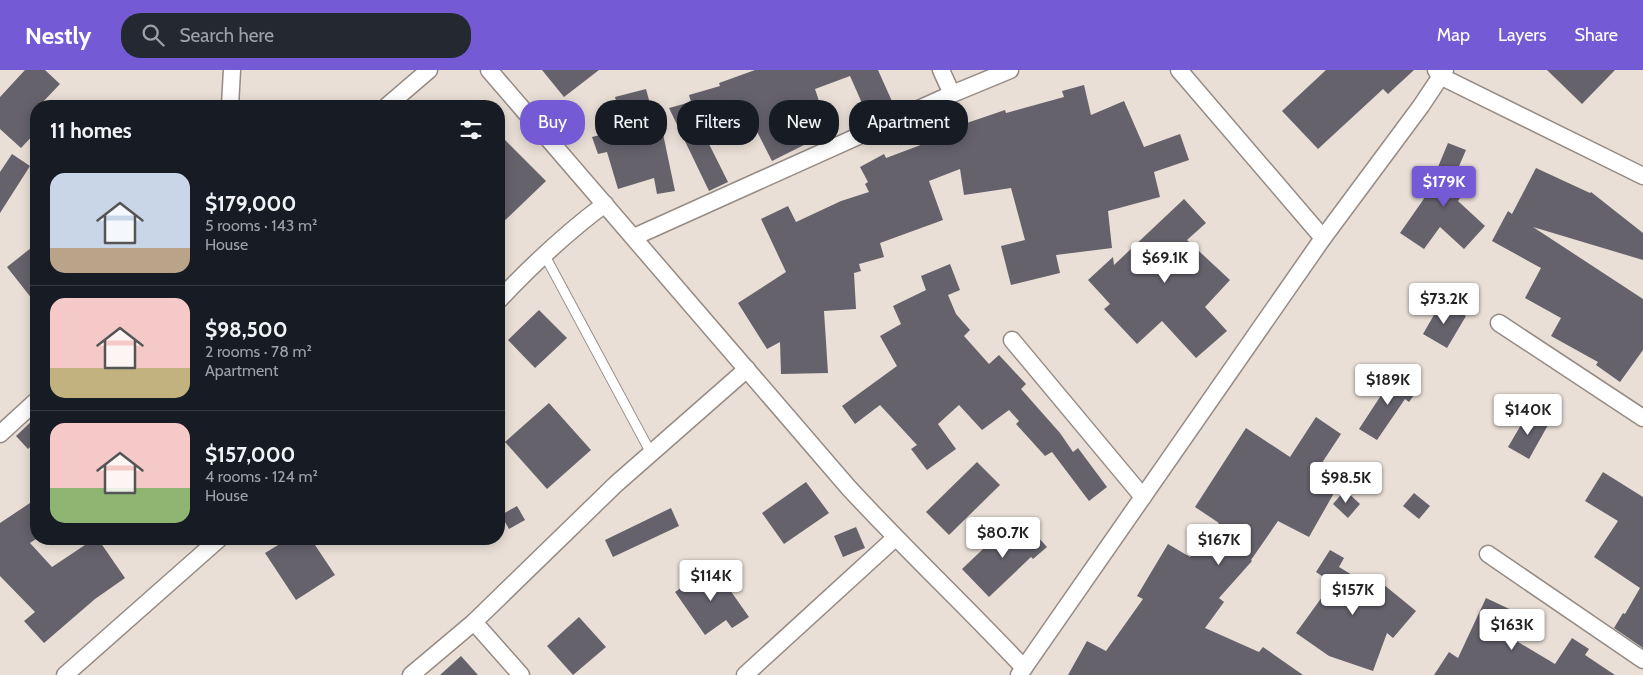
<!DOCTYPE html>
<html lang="en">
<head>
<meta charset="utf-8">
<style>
  :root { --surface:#171b24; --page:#242831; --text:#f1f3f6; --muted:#9ea1a6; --line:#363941; --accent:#745bd5 }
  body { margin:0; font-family:Cabin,sans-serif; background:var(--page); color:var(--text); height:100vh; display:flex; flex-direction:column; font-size:19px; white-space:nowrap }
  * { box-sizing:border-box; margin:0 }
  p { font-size:16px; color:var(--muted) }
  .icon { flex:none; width:28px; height:28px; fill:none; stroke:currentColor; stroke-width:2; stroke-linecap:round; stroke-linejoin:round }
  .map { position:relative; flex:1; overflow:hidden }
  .panel { position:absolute; left:30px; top:30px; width:475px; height:445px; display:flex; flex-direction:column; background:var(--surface); border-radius:20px; box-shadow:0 2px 12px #0003 }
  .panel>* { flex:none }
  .banner { position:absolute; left:520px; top:30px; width:475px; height:45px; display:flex; gap:10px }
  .price { position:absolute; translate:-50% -42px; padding:0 11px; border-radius:5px; background:#fff; color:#222; font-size:16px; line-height:32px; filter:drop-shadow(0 1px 2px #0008) }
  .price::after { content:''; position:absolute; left:50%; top:30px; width:15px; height:11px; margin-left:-8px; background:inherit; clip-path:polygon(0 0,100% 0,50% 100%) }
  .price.on { background:var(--accent); color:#fff }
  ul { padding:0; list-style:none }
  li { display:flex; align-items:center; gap:15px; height:125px; padding:0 20px }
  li+li { border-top:1px solid var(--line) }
  li span { display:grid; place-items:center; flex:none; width:140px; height:100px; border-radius:15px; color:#555 }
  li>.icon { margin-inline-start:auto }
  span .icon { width:60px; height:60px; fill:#fffc; stroke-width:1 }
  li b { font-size:21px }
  h2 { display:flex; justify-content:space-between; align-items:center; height:60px; padding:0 20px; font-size:21px }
  .tag { padding:0 18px; border-radius:20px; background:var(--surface); box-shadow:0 2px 12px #0003; font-size:18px; line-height:45px }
  .tag.on { background:var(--accent); color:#fff }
  header { display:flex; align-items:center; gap:30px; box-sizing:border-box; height:70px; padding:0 25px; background:var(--accent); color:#fff }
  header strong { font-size:24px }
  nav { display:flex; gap:28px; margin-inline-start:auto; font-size:18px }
  .search { width:350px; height:45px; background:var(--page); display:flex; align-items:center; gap:12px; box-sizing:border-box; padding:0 18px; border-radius:20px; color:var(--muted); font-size:19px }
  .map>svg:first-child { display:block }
  .building { fill:#65626c }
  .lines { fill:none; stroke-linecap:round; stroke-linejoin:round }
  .lane-casing { stroke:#958b84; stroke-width:11 }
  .street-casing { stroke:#958b84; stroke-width:19 }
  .lane { stroke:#fff; stroke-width:9 }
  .street { stroke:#fff; stroke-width:16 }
</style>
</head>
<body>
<header>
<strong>Nestly</strong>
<div class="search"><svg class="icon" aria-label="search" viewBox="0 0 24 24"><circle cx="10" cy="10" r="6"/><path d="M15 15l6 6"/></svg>Search here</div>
<nav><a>Map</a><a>Layers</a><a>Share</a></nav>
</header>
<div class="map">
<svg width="1643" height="605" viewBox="0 0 1643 605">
  <rect width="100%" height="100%" fill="#e9dfd7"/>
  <g class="building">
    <polygon points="25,0 45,0 60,14 39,36 36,36 36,62 21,78 0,59 0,27"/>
    <polygon points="542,0 599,0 564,27"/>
    <polygon points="755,0 878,0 895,38 869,49 850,6 815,19 822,40 834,66 820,72 818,68 772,91 748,44 701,58 728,112 709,121 669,38 691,32 689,25 720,16 719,13"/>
    <polygon points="1326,0 1414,0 1388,24 1383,19 1318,79 1282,41"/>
    <polygon points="1547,0 1615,0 1582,34"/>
    <polygon points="1084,15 1091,45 1124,31 1144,77 1180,64 1189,90 1154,102 1160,127 1108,141 1112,178 1056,185 1060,203 1011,215 1001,176 1025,170 1011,118 964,125 960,99 929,111 943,150 880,173 884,187 859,194 861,201 854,203 856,239 824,241 828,303 781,304 780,272 767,279 738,233 786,202 761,149 788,136 796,152 841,131 869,122 865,114 868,112 860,97 884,84 886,88 934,70 930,60 956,51 958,56 1005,40 1006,43 1064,27 1062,21"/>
    <polygon points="646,19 652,41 658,40 675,121 657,124 654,108 618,119 607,82 598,84 592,67 623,59 615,27"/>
    <polygon points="499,64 546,111 499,156"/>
    <polygon points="1448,73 1466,80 1450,117 1462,125 1458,131 1485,156 1464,179 1440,157 1424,179 1400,163 1444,100 1438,97"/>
    <polygon points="12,84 30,96 0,143 0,102"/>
    <polygon points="1536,98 1590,123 1591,122 1643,163 1643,190 1533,157 1643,229 1643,280 1620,312 1596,295 1598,292 1551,266 1561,248 1525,228 1541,198 1492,171 1508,141 1512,144"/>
    <polygon points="1184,129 1206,153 1187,170 1230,210 1205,237 1227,261 1196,288 1162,251 1137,274 1104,239 1110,234 1088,210 1113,187 1114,195"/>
    <polygon points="36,174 36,234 7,197"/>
    <polygon points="950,194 960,220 948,225 956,244 970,260 964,266 989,294 999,285 1026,314 1021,319 1060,363 1073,382 1078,378 1107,417 1089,431 1052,382 1045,386 1016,354 1019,351 1009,340 982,360 959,335 938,354 956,379 927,400 911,379 917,375 880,335 855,354 842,336 897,296 880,266 901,254 893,236 926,220 921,206"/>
    <polygon points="1442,231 1466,246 1447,278 1423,264"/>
    <polygon points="539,240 567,268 535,298 508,270"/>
    <polygon points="1395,304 1419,318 1409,332 1405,329 1377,370 1359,359"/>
    <polygon points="549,333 591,380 547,419 505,372"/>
    <polygon points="1528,343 1548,355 1529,389 1508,377"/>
    <polygon points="36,347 36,372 28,379 16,366"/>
    <polygon points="1316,347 1341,364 1310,411 1334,423 1309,467 1278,451 1251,490 1252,491 1219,528 1224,532 1205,558 1259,582 1263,577 1303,605 1068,605 1087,571 1106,581 1143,529 1137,526 1168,474 1190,487 1219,453 1195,437 1246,358 1290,387"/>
    <polygon points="977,392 1000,415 949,465 926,442"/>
    <polygon points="1603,402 1643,427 1643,578 1614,558 1623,543 1625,544 1640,518 1594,487 1618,451 1585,431"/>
    <polygon points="806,412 829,443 784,474 762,443"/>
    <polygon points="1345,420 1360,434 1348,448 1333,434"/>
    <polygon points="1414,423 1430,436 1419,449 1403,436"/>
    <polygon points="36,429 36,469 30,473 52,497 94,469 98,469 125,508 95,529 44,573 24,551 35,542 0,506 0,453"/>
    <polygon points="517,436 525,450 509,459 501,445"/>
    <polygon points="671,438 679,456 613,487 605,470"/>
    <polygon points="1025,453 1047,477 1033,489 1031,487 989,527 962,499 1002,461 1009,468"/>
    <polygon points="856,457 865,478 843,487 834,466"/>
    <polygon points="288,469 311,469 335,505 296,530 265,483"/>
    <polygon points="1330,480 1344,488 1339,497 1372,517 1378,510 1416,541 1393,568 1387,563 1373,601 1329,586 1296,563 1325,523 1322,521 1328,510 1316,502"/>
    <polygon points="713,496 749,547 732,558 726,550 705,565 675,522"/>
    <polygon points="1486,528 1520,544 1514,556 1524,561 1518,572 1555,594 1572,568 1589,579 1585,585 1615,605 1434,605 1449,582 1458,588"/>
    <polygon points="579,547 606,577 573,605 547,576"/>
    <polygon points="461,586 478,605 440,605"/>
  </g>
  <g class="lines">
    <defs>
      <polyline id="lane" points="544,184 651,383"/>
      <g id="street">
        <path d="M489,0l359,417c57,62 119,120 176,181"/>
        <polyline points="941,0 952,24"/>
        <polyline points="1179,0 1323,168"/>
        <polyline points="1436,0 1440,6 1643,106"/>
        <polyline points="230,36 232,0"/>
        <polyline points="387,36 429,0"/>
        <polyline points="634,167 952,24 1010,0"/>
        <path d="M499,230c33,-35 67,-67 106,-96"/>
        <polyline points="1499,253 1643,348"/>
        <polyline points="1012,270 1143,427"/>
        <polyline points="0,364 36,331"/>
        <polyline points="1488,484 1643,590"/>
        <polyline points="474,552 521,605"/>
        <polyline points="65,605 219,469"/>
        <polyline points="411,605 474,552 616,414 747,299"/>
        <polyline points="745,605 895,468"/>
        <polyline points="1019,605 1323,168 1421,36 1445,0"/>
      </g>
    </defs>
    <use href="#lane" class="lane-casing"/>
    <use href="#street" class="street-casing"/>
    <use href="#lane" class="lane"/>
    <use href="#street" class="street"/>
  </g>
</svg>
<b class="price on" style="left:1444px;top:138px">$179K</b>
<b class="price" style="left:1165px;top:214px">$69.1K</b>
<b class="price" style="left:1444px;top:255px">$73.2K</b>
<b class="price" style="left:1388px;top:336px">$189K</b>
<b class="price" style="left:1528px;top:366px">$140K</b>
<b class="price" style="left:1346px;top:434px">$98.5K</b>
<b class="price" style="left:1003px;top:489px">$80.7K</b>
<b class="price" style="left:1219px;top:496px">$167K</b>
<b class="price" style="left:711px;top:532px">$114K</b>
<b class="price" style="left:1353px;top:546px">$157K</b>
<b class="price" style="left:1512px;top:581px">$163K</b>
<div class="banner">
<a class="tag on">Buy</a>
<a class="tag">Rent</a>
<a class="tag">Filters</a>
<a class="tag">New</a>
<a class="tag">Apartment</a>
</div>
<section class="panel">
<h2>11 homes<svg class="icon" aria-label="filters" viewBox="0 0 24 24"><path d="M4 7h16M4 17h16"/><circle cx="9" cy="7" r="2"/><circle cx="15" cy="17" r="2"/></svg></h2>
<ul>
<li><span style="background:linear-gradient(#c9d6e8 75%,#b9a48a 0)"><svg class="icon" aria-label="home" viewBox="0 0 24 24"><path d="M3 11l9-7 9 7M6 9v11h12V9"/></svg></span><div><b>$179,000</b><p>5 rooms · 143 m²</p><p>House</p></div></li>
<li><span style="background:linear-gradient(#f6c9c9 70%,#c2b280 0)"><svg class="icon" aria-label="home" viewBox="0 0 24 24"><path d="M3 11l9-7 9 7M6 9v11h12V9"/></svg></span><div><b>$98,500</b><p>2 rooms · 78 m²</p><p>Apartment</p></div></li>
<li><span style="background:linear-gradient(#f6c9c9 65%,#8fb573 0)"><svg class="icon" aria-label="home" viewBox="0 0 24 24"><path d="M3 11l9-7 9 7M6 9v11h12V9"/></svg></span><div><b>$157,000</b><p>4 rooms · 124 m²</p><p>House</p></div></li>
</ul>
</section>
</div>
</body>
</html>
